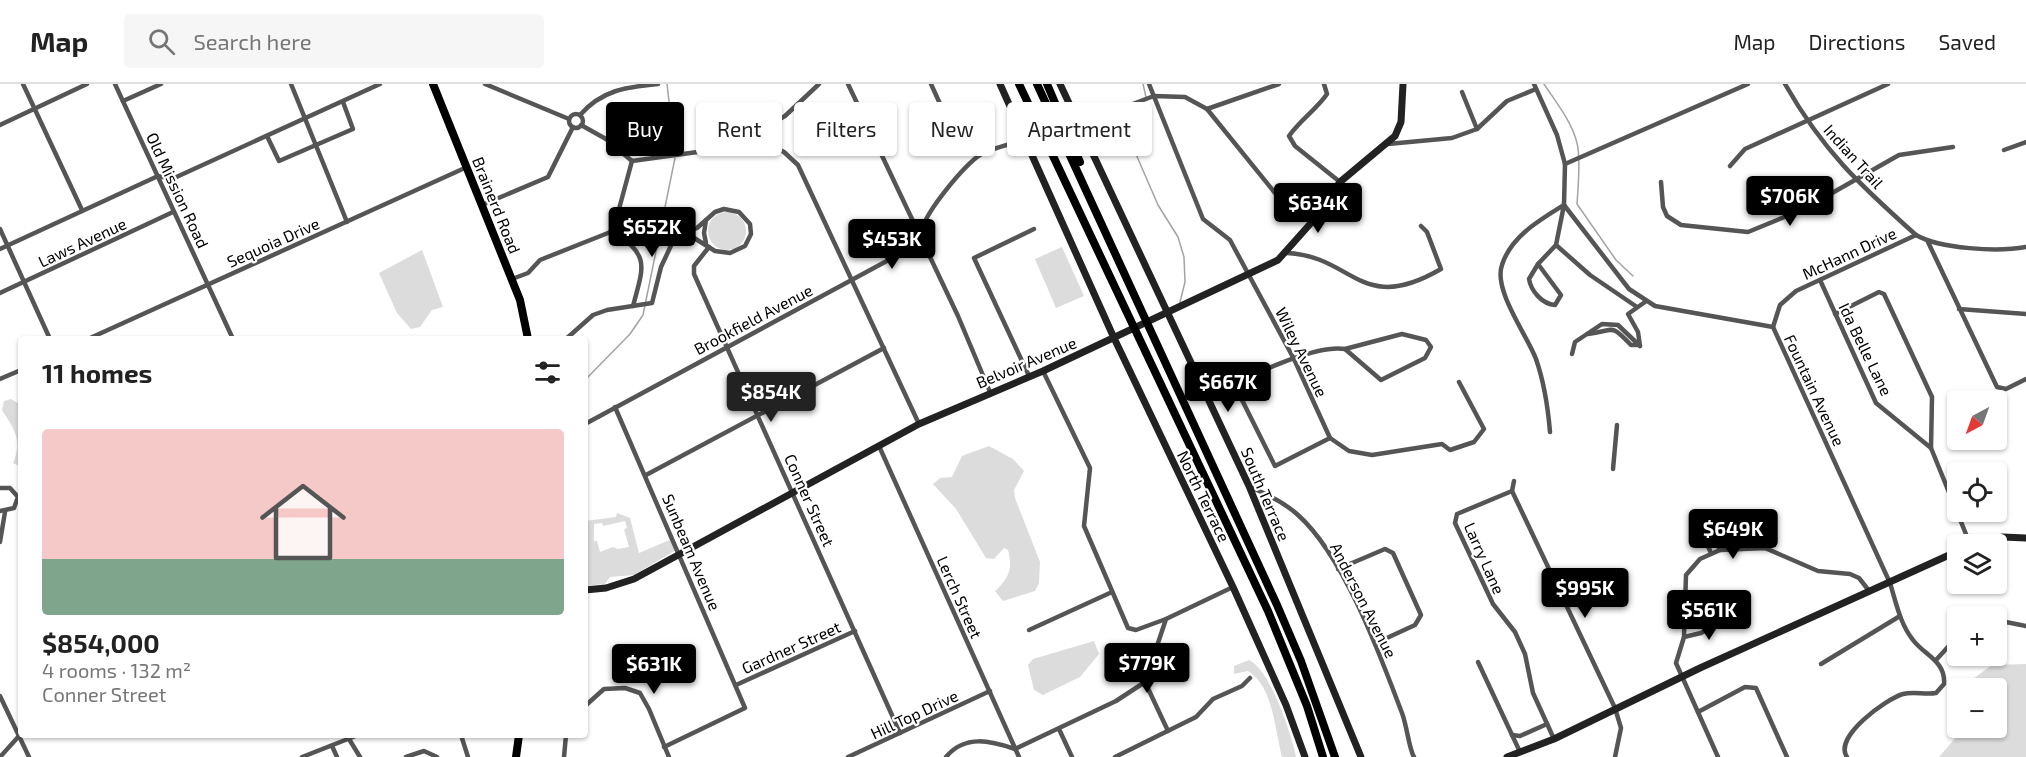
<!DOCTYPE html>
<html lang="en">
<head>
<meta charset="utf-8">
<style>
  :root { --surface:#fff; --page:#f6f6f6; --text:#222; --muted:#767676; --line:#e0e0e0; --accent:#000 }
  body { margin:0; font-family:"Exo 2",sans-serif; background:var(--page); color:var(--text); height:100vh; display:flex; flex-direction:column; font-size:22px; white-space:nowrap }
  * { box-sizing:border-box; margin:0 }
  p { font-size:20px; color:var(--muted) }
  .icon { flex:none; width:33px; height:33px; fill:none; stroke:currentColor; stroke-width:2; stroke-linecap:round; stroke-linejoin:round }
  .map { position:relative; flex:1; overflow:hidden }
  .details { position:absolute; left:18px; top:252px; width:570px; height:402px; display:flex; flex-direction:column; background:var(--surface); border-radius:6px; box-shadow:0 2px 4px #0004 }
  .details>* { flex:none }
  .guide { position:absolute; left:606px; top:18px; width:570px; height:54px; display:flex; gap:12px }
  .needle { width:39px; rotate:221deg }
  .fabs { position:absolute; left:1947px; top:306px; display:grid; gap:12px }
  .fabs a { display:grid; place-items:center; width:60px; height:60px; border-radius:6px; background:var(--surface); box-shadow:0 2px 4px #0004; font-size:30px }
  .price { position:absolute; translate:-50% -51px; padding:0 14px; border-radius:6px; background:var(--accent); color:#fff; font-size:20px; line-height:39px; filter:drop-shadow(0 2px 3px #0008) }
  .price::after { content:''; position:absolute; left:50%; top:36px; width:18px; height:14px; margin-left:-9px; background:inherit; clip-path:polygon(0 0,100% 0,50% 100%) }
  .price.current { background:#222; color:#fff }
  ul { padding:0; list-style:none }
  li { display:grid; align-content:center; gap:12px; height:318px; padding:0 24px }
  li span { display:grid; place-items:center; height:186px; border-radius:6px; color:#555 }
  li>.icon { margin-inline-start:auto }
  span .icon { width:108px; height:108px; fill:#fffc; stroke-width:1 }
  li b { font-size:26px }
  h2 { display:flex; justify-content:space-between; align-items:center; height:72px; padding:0 24px; font-size:26px }
  .pill { padding:0 21px; border-radius:6px; background:var(--surface); box-shadow:0 2px 4px #0004; font-size:21px; line-height:54px }
  .pill.current { background:var(--accent); color:#fff }
  header { display:flex; align-items:center; gap:36px; box-sizing:border-box; height:84px; padding:0 30px; background:var(--surface); border-bottom:2px solid var(--line) }
  header strong { font-size:28px }
  nav { display:flex; gap:33px; margin-inline-start:auto; font-size:21px }
  .search { width:420px; height:54px; background:var(--page); display:flex; align-items:center; gap:15px; box-sizing:border-box; padding:0 21px; border-radius:6px; color:var(--muted); font-size:22px }
  .map>svg:first-child { display:block }
  .green { fill:#dcdcdc; fill-rule:evenodd }
  .lines { fill:none; stroke-linecap:round; stroke-linejoin:round }
  .stream { stroke:#a3a3a3; stroke-width:1.5 }
  .street { stroke:#555; stroke-width:4.5 }
  .secondary { stroke:#222; stroke-width:7 }
  .primary { stroke:#000; stroke-width:8 }
  .highway { stroke:#000; stroke-width:8 }
  .labels { text-anchor:middle; dominant-baseline:central; stroke-width:4.5; stroke-linejoin:round; paint-order:stroke }
  .street-label { font-size:16px; fill:#000; stroke:#fff }
</style>
</head>
<body>
<header>
<strong>Map</strong>
<div class="search"><svg class="icon" aria-label="search" viewBox="0 0 24 24"><circle cx="10" cy="10" r="6"/><path d="M15 15l6 6"/></svg>Search here</div>
<nav><a>Map</a><a>Directions</a><a>Saved</a></nav>
</header>
<div class="map">
<svg width="2026" height="673" viewBox="0 0 2026 673">
  <rect width="100%" height="100%" fill="#fff"/>
  <g class="green">
    <circle cx="727" cy="147" r="19"/>
    <polygon points="1062,163 1084,212 1056,224 1035,175"/>
    <polygon points="422,166 443,223 432,226 420,243 411,245 397,229 379,189"/>
    <path d="M11,315l10,6v62l-8,-4c10,-23 1,-34 -11,-53l2,-9z"/>
    <path d="M989,362l24,13 11,12 -10,19 1,8 25,64 -1,21 -4,8 -32,10 -8,-10c14,-13 18,-22 13,-41l-4,-2 -10,11 -8,-1 -30,-49 -23,-25 7,-6 12,-1 10,-21z"/>
    <path d="M617,429l13,5 9,35 33,-14 4,11 -42,25 -24,2 -5,7 -20,2v-65l31,-4zM625,437l2,7 -3,1 5,18 -11,2 -5,-2 -13,5 -3,-11h-3v-17l8,-1 1,3z"/>
    <polygon points="1094,557 1099,570 1080,593 1043,611 1034,606 1028,581 1033,575"/>
    <path d="M1249,576c21,9 43,75 47,97h-14c-7,-27 -9,-71 -34,-86l-14,3v-8z"/>
    <polygon points="2026,580 2026,673 1939,673 1964,644 1996,644 1996,604 1957,606 1952,604 1954,597 1966,600 1992,581"/>
  </g>
  <g class="lines">
    <g class="stream">
      <polyline points="667,0 675,69"/>
      <polyline points="1143,0 1146,13"/>
      <path d="M1544,0c12,18 28,38 33,59 4,15 1,45 0,61l39,56 17,16"/>
      <polyline points="1141,19 1129,44 1132,61 1158,121 1178,153 1184,173 1185,198 1180,218"/>
      <polyline points="585,296 630,250 643,231 675,74"/>
    </g>
    <g class="street">
      <polyline points="23,0 82,126"/>
      <polyline points="115,0 233,255"/>
      <polyline points="291,0 347,138"/>
      <polyline points="485,0 569,35"/>
      <polyline points="848,0 958,232 990,308"/>
      <polyline points="931,0 952,46 969,60 978,72"/>
      <polyline points="1149,0 1203,135 1230,156 1294,275 1330,354 1349,367 1372,371 1442,360 1450,366 1474,358 1484,345 1459,298"/>
      <path d="M1324,0l3,10c-10,15 -27,26 -38,42l6,10 45,36"/>
      <path d="M1534,0l23,51 8,29 -1,41 65,84 26,17 118,21 117,256c6,19 10,41 23,57 11,15 33,21 31,44l-8,9c-11,2 -22,-2 -33,1 -17,5 -70,43 -56,63"/>
      <path d="M1785,0c38,67 75,101 131,151"/>
      <polyline points="1462,8 1477,45"/>
      <polyline points="123,17 161,0"/>
      <polyline points="1207,25 1275,109"/>
      <circle cx="576" cy="37" r="7"/>
      <path d="M580,31c22,-25 46,-28 78,-31"/>
      <polyline points="1079,40 1154,12 1185,13 1207,25 1279,0"/>
      <polyline points="0,41 87,0"/>
      <polyline points="581,41 606,55 632,77"/>
      <polyline points="769,41 767,50 770,61"/>
      <polyline points="267,52 279,77 353,45 343,18"/>
      <polyline points="745,55 785,32 819,0"/>
      <polyline points="1388,60 1452,54 1477,45 1507,17 1536,5"/>
      <polyline points="2004,66 2026,58"/>
      <polyline points="632,77 712,66 745,55 770,61 784,68 798,81 919,340"/>
      <polyline points="1565,80 1748,0"/>
      <polyline points="1730,82 1745,65 1888,0"/>
      <polyline points="158,92 172,95 380,0"/>
      <polyline points="1661,98 1663,123 1667,132 1681,141 1748,148 1804,125 1899,71 1953,63"/>
      <polyline points="482,121 548,93 573,43"/>
      <polygon points="724,125 739,128 750,140 751,150 745,162 730,169 715,167 691,152 675,153 697,144 715,128"/>
      <polyline points="0,145 50,255"/>
      <path d="M613,147c37,25 31,34 20,75"/>
      <path d="M921,152c-1,-19 41,-67 56,-79 12,-9 34,-12 48,-18"/>
      <polyline points="1928,158 1997,303 2006,305 2026,295"/>
      <polyline points="706,159 704,149 706,136"/>
      <polyline points="1556,161 1564,121"/>
      <polyline points="709,163 694,182 694,190 900,649"/>
      <polyline points="0,165 158,92"/>
      <path d="M1287,169c67,3 73,63 154,16l-14,-37 -6,-6"/>
      <polyline points="1538,180 1556,161 1590,191 1637,223"/>
      <path d="M1538,180l23,31 -6,10c-13,-1 -24,-14 -26,-26z"/>
      <polyline points="512,195 528,189 540,176 613,147 632,77"/>
      <polyline points="1820,196 1876,319 1931,364 1970,460"/>
      <polyline points="0,209 173,128"/>
      <polyline points="1959,225 2026,230"/>
      <polyline points="1835,230 1879,208 1884,210 1932,313 1931,364"/>
      <path d="M1773,243l7,-22 16,-14 120,-56c24,14 82,17 110,12"/>
      <polygon points="1402,250 1426,256 1431,263 1425,274 1381,296 1345,265"/>
      <path d="M1588,250c27,-3 21,-12 43,11h6"/>
      <polyline points="88,255 467,83"/>
      <polyline points="566,255 593,231 607,226 652,219 661,183 675,153"/>
      <polyline points="1640,262 1638,248 1628,230 1645,218"/>
      <polyline points="1572,270 1575,258 1602,240 1618,241 1640,262"/>
      <polyline points="1043,287 1090,384 1084,442 1128,544 1136,546 1166,535"/>
      <polyline points="1029,292 974,174 1034,145"/>
      <polyline points="0,295 21,286"/>
      <polyline points="1234,300 1275,382 1330,354"/>
      <path d="M1207,312c32,-14 106,-53 138,-47"/>
      <polyline points="615,323 745,624 664,663"/>
      <polyline points="585,340 922,158"/>
      <path d="M1550,348c-2,-24 -6,-50 -14,-73 -9,-24 -43,-69 -34,-94 9,-29 38,-45 62,-60"/>
      <polyline points="879,362 1019,673"/>
      <polyline points="1613,385 1617,341"/>
      <polyline points="646,391 884,264"/>
      <polyline points="1514,397 1512,407 1457,430 1455,439 1493,520 1515,548 1525,570 1533,609 1554,655"/>
      <path d="M1250,403c17,7 34,15 48,28 46,41 82,140 104,198 5,13 7,36 12,44"/>
      <polyline points="0,404 10,404 18,413 14,424 0,427"/>
      <polyline points="1512,407 1615,624 1621,644 1615,673"/>
      <polyline points="1713,452 1720,466"/>
      <polyline points="1705,456 1711,469"/>
      <polyline points="0,458 5,428"/>
      <polyline points="1765,464 1775,436"/>
      <polyline points="1338,485 1385,465 1393,469 1421,531 1415,541 1376,559"/>
      <polyline points="1996,536 2026,542"/>
      <polyline points="1029,546 1112,508"/>
      <polyline points="1684,553 1701,549 1725,536"/>
      <polyline points="1936,576 1958,552"/>
      <polyline points="1478,578 1520,668"/>
      <polyline points="1821,580 1900,532"/>
      <polyline points="1145,598 1168,647"/>
      <polyline points="736,601 855,547"/>
      <polyline points="0,612 29,673"/>
      <polyline points="585,622 604,605 625,604 640,609 649,625 669,673"/>
      <polyline points="1698,628 1745,603 1756,604 1787,673"/>
      <polyline points="1059,645 1072,673"/>
      <polyline points="461,651 468,673"/>
      <polyline points="1512,651 1520,652 1547,640"/>
      <polyline points="349,655 360,673"/>
      <polyline points="332,662 337,673"/>
      <polyline points="0,673 19,652"/>
      <polyline points="302,673 358,651"/>
      <polyline points="406,673 424,667 437,673"/>
      <polyline points="564,673 566,651"/>
      <polyline points="848,673 990,607"/>
      <path d="M946,673c19,-23 45,-16 69,-8l101,-48 29,-19 21,-63 67,-32"/>
      <polyline points="1115,673 1196,633 1213,615 1242,602 1250,594"/>
      <polyline points="1718,673 1676,579 1684,553 1686,491 1700,475 1720,466 1765,464 1818,487 1850,490 1859,494 1870,508"/>
    </g>
    <g class="secondary">
      <polyline points="1000,0 1114,254 1233,503 1286,621 1305,673"/>
      <polyline points="1060,0 1249,402 1361,673"/>
      <polyline points="1970,460 2003,453 2026,454"/>
      <polyline points="585,506 606,504 634,495 919,340 1043,287 1278,176 1311,139 1340,98 1395,52 1401,38 1403,0"/>
      <polyline points="1507,673 1554,655 1700,584 1958,467"/>
    </g>
    <g class="primary">
      <polyline points="433,0 520,216 528,255"/>
      <polyline points="516,673 519,651"/>
    </g>
    <g class="highway">
      <polyline points="1019,0 1268,527 1307,622 1323,673"/>
      <polyline points="1037,0 1277,521 1301,577 1335,673"/>
      <polyline points="1047,0 1080,78"/>
    </g>
  </g>
  <g class="labels">
    <g class="street-label">
      <text transform="translate(1854 72) rotate(48)">Indian Trail</text>
      <text transform="translate(178 106) rotate(65)">Old Mission Road</text>
      <text transform="translate(497 121) rotate(68)">Brainerd Road</text>
      <text transform="translate(82 158) rotate(-25)">Laws Avenue</text>
      <text transform="translate(273 158) rotate(-24)">Sequoia Drive</text>
      <text transform="translate(1849 169) rotate(-25)">McHann Drive</text>
      <text transform="translate(753 235) rotate(-28)">Brookfield Avenue</text>
      <text transform="translate(1866 265) rotate(64)">Ida Belle Lane</text>
      <text transform="translate(1302 268) rotate(64)">Wiley Avenue</text>
      <text transform="translate(1026 278) rotate(-23)">Belvoir Avenue</text>
      <text transform="translate(1815 306) rotate(65)">Fountain Avenue</text>
      <text transform="translate(1266 410) rotate(67)">South Terrace</text>
      <text transform="translate(1204 412) rotate(64)">North Terrace</text>
      <text transform="translate(810 416) rotate(66)">Conner Street</text>
      <text transform="translate(692 468) rotate(67)">Sunbeam Avenue</text>
      <text transform="translate(1485 474) rotate(66)">Larry Lane</text>
      <text transform="translate(960 513) rotate(66)">Lerch Street</text>
      <text transform="translate(1364 516) rotate(63)">Anderson Avenue</text>
      <text transform="translate(791 563) rotate(-24)">Gardner Street</text>
      <text transform="translate(914 630) rotate(-25)">Hill Top Drive</text>
    </g>
  </g>
</svg>
<div class="fabs">
<a><svg class="needle" viewBox="-14 -14 28 28"><path d="M0-13l5 13h-10z" fill="#e53935"/><path d="M0 13l5-13h-10z" fill="#767676"/></svg></a>
<a><svg class="icon" aria-label="locate" viewBox="0 0 24 24"><circle cx="12" cy="12" r="6"/><path d="M12 2v4M12 18v4M2 12h4M18 12h4"/></svg></a>
<a><svg class="icon" aria-label="layers" viewBox="0 0 24 24"><path d="M12 4l9 5-9 5-9-5zM3 14l9 5 9-5"/></svg></a>
<a>+</a>
<a>−</a>
</div>
<b class="price" style="left:1790px;top:143px">$706K</b>
<b class="price" style="left:1318px;top:150px">$634K</b>
<b class="price" style="left:652px;top:174px">$652K</b>
<b class="price" style="left:892px;top:186px">$453K</b>
<b class="price" style="left:1228px;top:329px">$667K</b>
<b class="price current" style="left:771px;top:339px">$854K</b>
<b class="price" style="left:1733px;top:476px">$649K</b>
<b class="price" style="left:1585px;top:535px">$995K</b>
<b class="price" style="left:1709px;top:557px">$561K</b>
<b class="price" style="left:1147px;top:610px">$779K</b>
<b class="price" style="left:654px;top:611px">$631K</b>
<div class="guide">
<a class="pill current">Buy</a>
<a class="pill">Rent</a>
<a class="pill">Filters</a>
<a class="pill">New</a>
<a class="pill">Apartment</a>
</div>
<section class="details">
<h2>11 homes<svg class="icon" aria-label="filters" viewBox="0 0 24 24"><path d="M4 7h16M4 17h16"/><circle cx="9" cy="7" r="2"/><circle cx="15" cy="17" r="2"/></svg></h2>
<ul>
<li><span style="background:linear-gradient(#f6c9c9 70%,#7fa58c 0)"><svg class="icon" aria-label="home" viewBox="0 0 24 24"><path d="M3 11l9-7 9 7M6 9v11h12V9"/></svg></span><div><b>$854,000</b><p>4 rooms · 132 m²</p><p>Conner Street</p></div></li>
</ul>
</section>
</div>
</body>
</html>
